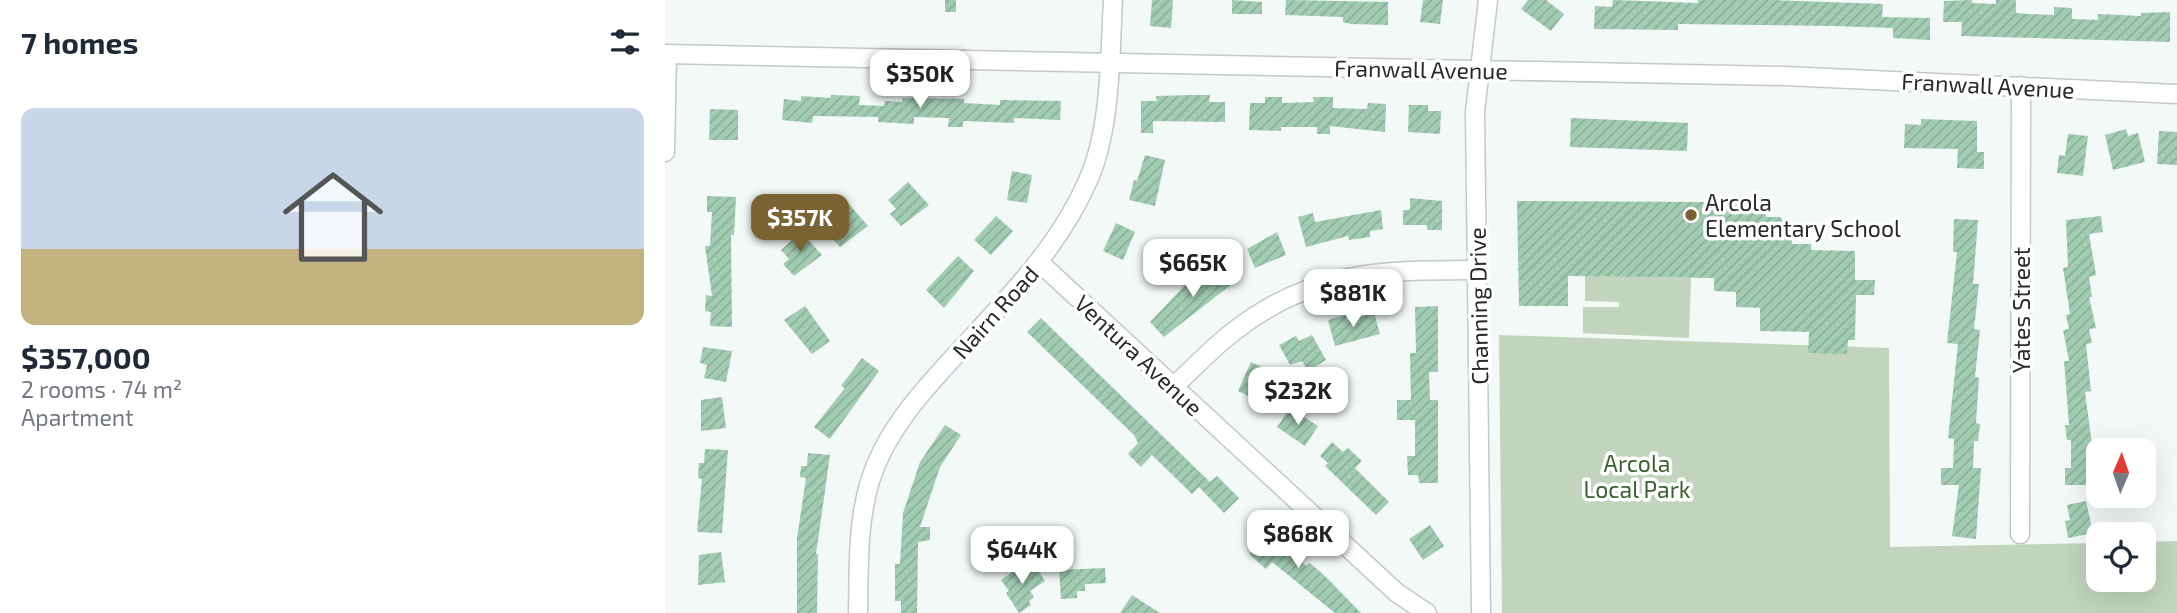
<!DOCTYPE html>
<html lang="en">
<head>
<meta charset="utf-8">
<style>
  :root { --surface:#fff; --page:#f2f2f3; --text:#1f2937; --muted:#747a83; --accent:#7b6233 }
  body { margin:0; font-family:"Exo 2",sans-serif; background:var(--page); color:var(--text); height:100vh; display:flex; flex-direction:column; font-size:26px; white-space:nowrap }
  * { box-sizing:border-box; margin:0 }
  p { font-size:23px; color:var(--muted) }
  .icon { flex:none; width:38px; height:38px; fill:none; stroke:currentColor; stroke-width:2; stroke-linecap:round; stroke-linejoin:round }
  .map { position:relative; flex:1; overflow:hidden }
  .panel { display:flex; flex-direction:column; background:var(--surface); width:665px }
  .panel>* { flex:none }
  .needle { width:46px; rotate:2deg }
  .fabs { position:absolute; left:1421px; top:438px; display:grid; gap:14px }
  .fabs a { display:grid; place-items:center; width:70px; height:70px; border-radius:14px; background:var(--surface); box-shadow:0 7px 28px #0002; font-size:35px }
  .price { position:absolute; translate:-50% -60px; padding:0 16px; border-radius:14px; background:#fff; color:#222; font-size:23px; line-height:46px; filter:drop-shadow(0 2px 4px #0008) }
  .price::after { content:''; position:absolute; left:50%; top:42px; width:21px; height:16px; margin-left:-10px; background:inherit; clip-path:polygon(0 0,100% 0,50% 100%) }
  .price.selected { background:var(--accent); color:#fff }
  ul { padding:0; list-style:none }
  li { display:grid; align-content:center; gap:14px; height:371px; padding:0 21px }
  li span { display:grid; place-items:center; height:217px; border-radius:14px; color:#555 }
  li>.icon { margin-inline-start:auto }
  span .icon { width:126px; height:126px; fill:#fffc; stroke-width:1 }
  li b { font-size:30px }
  h2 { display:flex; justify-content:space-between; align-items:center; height:84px; padding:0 21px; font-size:30px }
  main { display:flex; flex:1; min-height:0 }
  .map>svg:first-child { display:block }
  .green { fill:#c2d4bd }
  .building { fill:url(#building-hatch) }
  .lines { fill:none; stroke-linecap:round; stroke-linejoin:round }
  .minor-casing { stroke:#c3c9c7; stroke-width:21 }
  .minor { stroke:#fff; stroke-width:18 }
  .poi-dot { fill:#7b6233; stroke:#fff; stroke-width:2.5 }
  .labels { text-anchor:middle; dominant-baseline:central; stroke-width:7; stroke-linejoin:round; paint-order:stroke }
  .street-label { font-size:23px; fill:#282a2a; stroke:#fff }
  .poi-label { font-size:23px; fill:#282a2a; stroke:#fff; text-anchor:start }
  .park-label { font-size:23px; fill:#3b6230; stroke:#fff }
</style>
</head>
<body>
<main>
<section class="panel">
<h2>7 homes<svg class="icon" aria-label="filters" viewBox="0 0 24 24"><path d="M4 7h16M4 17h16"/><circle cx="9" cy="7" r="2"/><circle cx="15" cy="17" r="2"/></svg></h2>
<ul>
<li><span style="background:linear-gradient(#c9d6e8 65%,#c2b280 0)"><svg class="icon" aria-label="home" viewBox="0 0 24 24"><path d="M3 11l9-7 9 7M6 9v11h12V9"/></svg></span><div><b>$357,000</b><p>2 rooms · 74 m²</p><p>Apartment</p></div></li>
</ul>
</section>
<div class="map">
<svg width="1512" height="613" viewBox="0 0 1512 613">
  <defs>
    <pattern id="building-hatch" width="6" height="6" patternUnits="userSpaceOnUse" patternTransform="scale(1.75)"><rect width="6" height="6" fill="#a1ccb2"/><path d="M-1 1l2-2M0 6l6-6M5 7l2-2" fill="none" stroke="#8baf99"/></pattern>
  </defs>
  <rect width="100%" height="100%" fill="#f2f9f7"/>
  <g class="green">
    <polygon points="920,276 1026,278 1024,338 918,333 918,307 954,307 954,302 920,301"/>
    <polygon points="834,335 1224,348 1225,547 1433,543 1433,579 1479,579 1479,542 1512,541 1512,613 837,613"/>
  </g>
  <g class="building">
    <rect x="280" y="0" width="11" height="12"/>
    <polygon points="487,0 508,0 506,28 485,26"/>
    <polygon points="567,0 597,2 597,14 567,14"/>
    <polygon points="621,0 723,2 723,25 686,24 678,22 678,17 620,15"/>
    <polygon points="758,0 778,0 775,24 755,22"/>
    <polygon points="863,0 881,0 899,14 886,31 856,9"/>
    <polygon points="948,0 1033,3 1033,0 1109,0 1218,4 1217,17 1265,18 1265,40 1228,38 1228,28 1166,26 1013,24 1013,30 929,29 930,6 947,7"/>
    <polygon points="1307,0 1307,3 1331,4 1331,0 1351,0 1351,13 1364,14 1389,15 1389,7 1407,8 1407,19 1433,20 1433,14 1476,16 1476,13 1505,12 1505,42 1296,36 1297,22 1278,22 1279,1"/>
    <polygon points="166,95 195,96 194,105 219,106 220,101 237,102 238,98 299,99 299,103 335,105 335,100 396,101 395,120 349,118 349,123 298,121 298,127 283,127 284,118 249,117 249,124 213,122 213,117 148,116 147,123 117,120 119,99 136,101 136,96 166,98"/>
    <polygon points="527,95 545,95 544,102 560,102 560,122 488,121 488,133 476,133 476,101 492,101 491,96"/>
    <polygon points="600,97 617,97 617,103 649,102 648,97 668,97 668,108 702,109 703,103 721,104 720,132 665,126 665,134 652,134 652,127 616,127 616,131 584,130 585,103 600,103"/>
    <polygon points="744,105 763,105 763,111 776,111 775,134 743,132"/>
    <polygon points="45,109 73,110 73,140 44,140"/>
    <polygon points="906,118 1023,123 1022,151 905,147"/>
    <polygon points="1256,119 1312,121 1312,152 1319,152 1319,169 1292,168 1293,149 1239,148 1240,124 1256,125"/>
    <polygon points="1461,129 1463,136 1473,133 1480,162 1448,170 1440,135"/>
    <polygon points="1494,131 1512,132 1512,165 1492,164"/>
    <polygon points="1403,134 1423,136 1418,176 1392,173 1394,155 1400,156"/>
    <polygon points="480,155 500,160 490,206 464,200 469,180 472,181"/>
    <polygon points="347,171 367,175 362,203 342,200"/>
    <polygon points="243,182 264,205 236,226 225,214 231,209 223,200"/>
    <polygon points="42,196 71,197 69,235 66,235 67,327 45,326 46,312 40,311 41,295 47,296 40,246 45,246 47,212 42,212"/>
    <polygon points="1046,196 1101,196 1101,217 1115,217 1127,231 1127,244 1146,244 1146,250 1190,251 1190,280 1210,280 1209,295 1191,295 1190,340 1183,340 1182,354 1143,353 1144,332 1095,331 1095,308 1071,307 1071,292 1049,291 1049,278 903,276 903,306 854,306 852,201 1046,202"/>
    <polygon points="745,198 777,201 777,230 762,230 762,225 738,225 738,210 745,210"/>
    <polygon points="183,203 203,226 175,247 164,235 170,230 162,221"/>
    <polygon points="716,210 718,229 705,231 705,237 684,240 683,236 641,247 633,217 648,213 650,222"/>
    <polygon points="331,216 348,231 326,255 309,240"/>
    <polygon points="1436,216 1438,232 1424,234 1431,275 1424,277 1427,297 1424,297 1431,328 1424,329 1427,343 1421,344 1426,391 1420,392 1428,452 1433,452 1433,471 1426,471 1425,485 1400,485 1400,468 1406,468 1406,440 1402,440 1400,425 1404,425 1399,361 1404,361 1398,330 1404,329 1401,315 1405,314 1398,268 1403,267 1401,220"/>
    <polygon points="1289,219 1313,220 1308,284 1314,284 1309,329 1315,330 1310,377 1314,378 1311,423 1315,424 1313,441 1309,441 1308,468 1316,468 1311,539 1287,536 1294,485 1276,485 1276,468 1288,468 1289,439 1283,438 1293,344 1282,343 1292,252 1288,252"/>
    <polygon points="451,223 470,232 458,260 438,251"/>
    <polygon points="136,232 157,255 129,276 118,264 124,259 116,250"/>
    <polygon points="612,232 621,255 590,268 582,249"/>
    <polygon points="293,256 309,271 279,308 261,290"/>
    <polygon points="553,261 557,267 563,263 572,280 499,337 485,322 521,284 526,290 547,276 542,269"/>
    <polygon points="140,306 165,341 147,354 119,320"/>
    <polygon points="773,306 773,372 764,372 765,400 773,400 773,483 754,483 753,475 743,475 742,456 750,456 750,420 732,420 732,400 746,400 745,353 751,353 750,307"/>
    <polygon points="709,313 715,334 670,346 663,320 681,315 682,320"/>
    <polygon points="376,318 545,482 552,476 574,498 559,513 534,487 527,494 487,455 476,467 463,454 473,443 469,435 362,332"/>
    <polygon points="647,335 661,360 643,371 637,361 625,365 614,345 631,336 634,341"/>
    <polygon points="38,347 67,351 61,382 39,378 42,365 35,363"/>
    <polygon points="197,358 214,371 165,439 149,427 180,388 176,386"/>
    <polygon points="586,362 602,369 599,376 609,380 598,403 573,391"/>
    <polygon points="57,397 61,428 36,431 36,400"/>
    <polygon points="625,408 653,426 640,446 612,427"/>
    <polygon points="280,425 296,435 275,467 255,527 265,527 265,540 253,542 252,613 236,613 236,601 230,601 230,564 235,564 238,513 255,462"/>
    <polygon points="667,442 678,452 683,448 697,461 690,468 724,502 711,515 660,466 663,463 655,456"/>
    <polygon points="40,449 63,450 57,533 32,532 37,479 33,478 34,463 39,463"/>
    <polygon points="143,453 165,455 151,554 153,554 152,613 132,613 132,538 141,478 135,477 136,466 142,466"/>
    <polygon points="1421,501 1428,533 1403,538 1400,521 1405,520 1402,505"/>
    <polygon points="595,522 641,566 645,563 661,577 696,613 670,613 607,562 601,569 584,554 591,546 582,538"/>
    <polygon points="765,525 779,546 758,560 744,539"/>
    <polygon points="56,552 60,582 33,585 34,555"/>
    <polygon points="357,565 361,572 370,566 380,581 365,591 369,597 364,601 366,605 354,613 341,593 344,591 336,580"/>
    <polygon points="440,568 441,583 420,584 420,591 412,591 412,598 396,599 394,570"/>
    <polygon points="467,595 495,613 455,613"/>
  </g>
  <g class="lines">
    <defs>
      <g id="minor">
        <polyline points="0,54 1120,76 1512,94"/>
        <polyline points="0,152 2,54"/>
        <polyline points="375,263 732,593 762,613"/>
        <path d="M508,387c20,-18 39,-39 60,-55 79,-62 149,-62 244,-62"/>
        <polyline points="1355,534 1356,86"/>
        <path d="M193,613c1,-44 -1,-89 12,-132 15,-48 48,-85 82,-122 51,-56 107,-110 137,-181 22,-50 21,-123 24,-178"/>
        <polyline points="816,613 810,112 823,0"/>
      </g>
    </defs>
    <use href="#minor" class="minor-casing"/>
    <use href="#minor" class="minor"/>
  </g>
  <circle class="poi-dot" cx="1026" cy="215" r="7"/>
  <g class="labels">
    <g class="street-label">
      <text transform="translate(756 69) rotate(1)">Franwall Avenue</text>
      <text transform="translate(1323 85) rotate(3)">Franwall Avenue</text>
      <text transform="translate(813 306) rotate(-91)">Channing Drive</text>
      <text transform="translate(1356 310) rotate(-90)">Yates Street</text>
      <text transform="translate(330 312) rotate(-48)">Nairn Road</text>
      <text transform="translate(474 355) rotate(43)">Ventura Avenue</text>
    </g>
    <g class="poi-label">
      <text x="1040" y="202">Arcola<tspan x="1040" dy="26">Elementary School</tspan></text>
    </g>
    <g class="park-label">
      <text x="972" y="463">Arcola<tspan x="972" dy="26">Local Park</tspan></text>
    </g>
  </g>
</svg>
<div class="fabs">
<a><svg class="needle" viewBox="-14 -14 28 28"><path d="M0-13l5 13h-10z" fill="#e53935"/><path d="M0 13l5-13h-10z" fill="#747a83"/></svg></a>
<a><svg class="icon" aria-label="locate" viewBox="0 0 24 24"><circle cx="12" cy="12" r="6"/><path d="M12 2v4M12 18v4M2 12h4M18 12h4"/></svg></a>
</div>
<b class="price" style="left:255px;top:110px">$350K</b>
<b class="price selected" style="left:135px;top:254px">$357K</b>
<b class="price" style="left:528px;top:299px">$665K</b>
<b class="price" style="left:688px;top:329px">$881K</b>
<b class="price" style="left:633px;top:427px">$232K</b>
<b class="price" style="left:633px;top:570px">$868K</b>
<b class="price" style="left:357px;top:586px">$644K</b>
</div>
</main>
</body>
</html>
